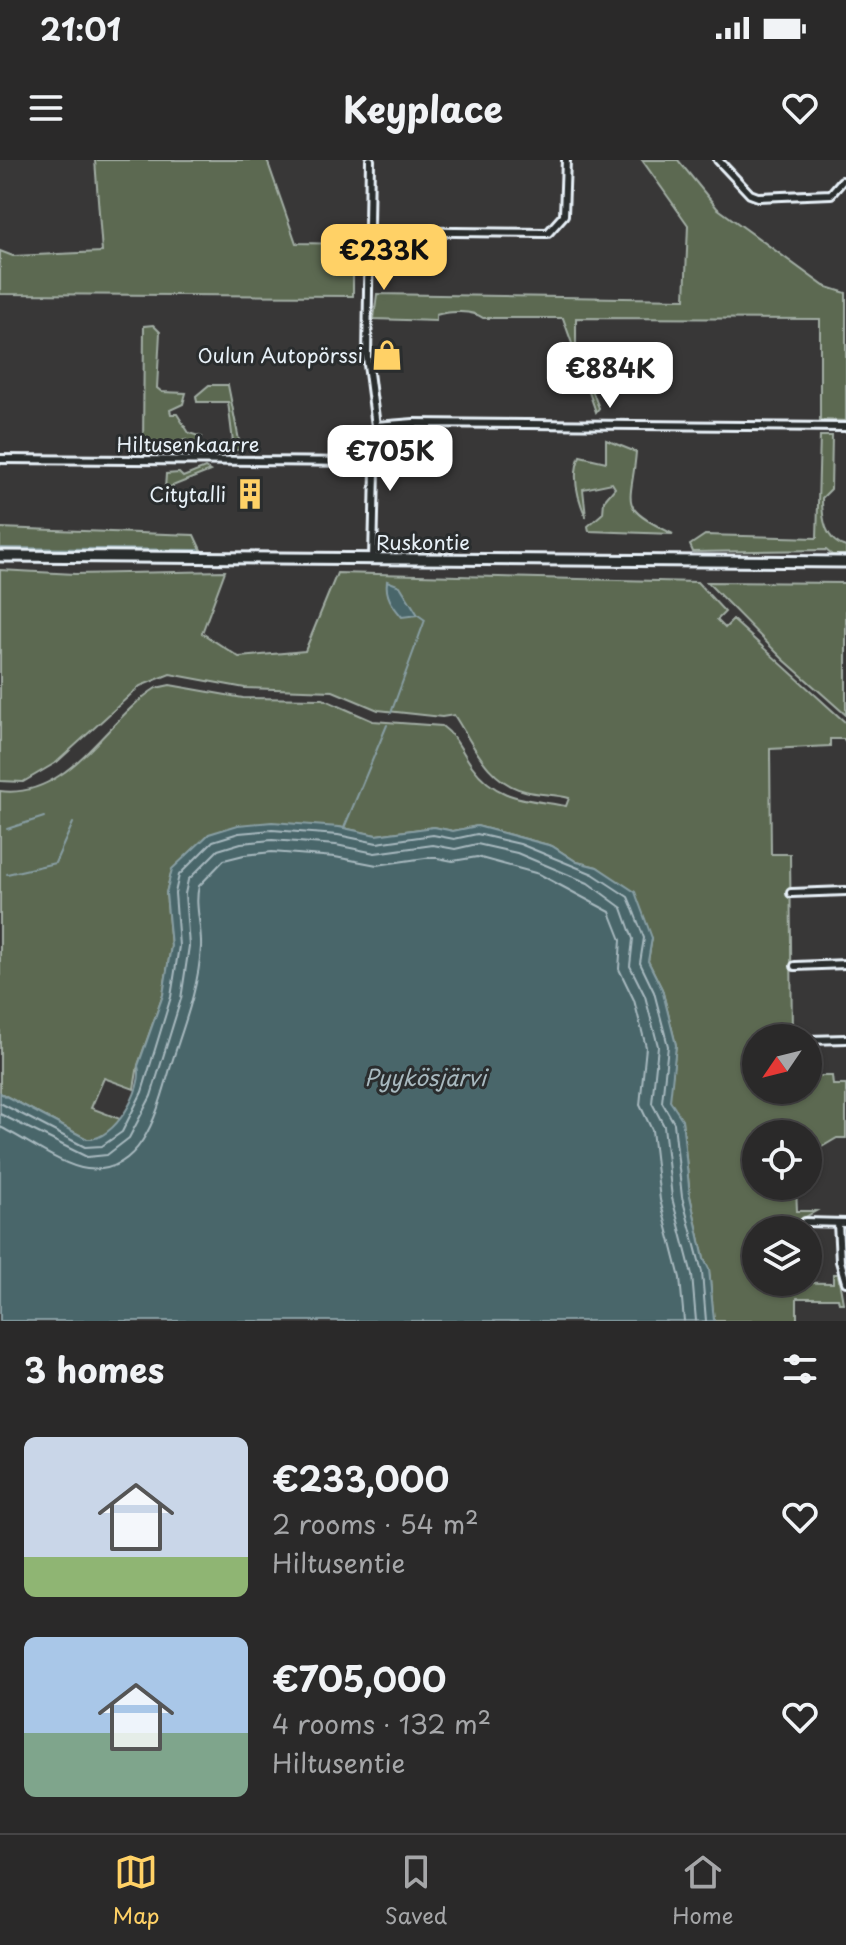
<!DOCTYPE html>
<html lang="en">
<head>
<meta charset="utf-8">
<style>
  :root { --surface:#2a2929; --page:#323131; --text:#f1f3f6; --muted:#a5a6a8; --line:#464546; --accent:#ffd166 }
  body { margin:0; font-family:"Playpen Sans",sans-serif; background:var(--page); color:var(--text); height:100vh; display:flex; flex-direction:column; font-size:30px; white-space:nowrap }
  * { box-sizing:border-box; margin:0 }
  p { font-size:26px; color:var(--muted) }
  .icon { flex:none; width:44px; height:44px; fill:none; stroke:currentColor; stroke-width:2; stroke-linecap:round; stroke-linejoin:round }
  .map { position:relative; height:1161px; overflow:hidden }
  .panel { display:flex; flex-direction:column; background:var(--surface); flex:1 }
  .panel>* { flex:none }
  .needle { width:52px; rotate:235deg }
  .tools { position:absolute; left:742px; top:864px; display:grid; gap:16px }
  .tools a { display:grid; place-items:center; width:80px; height:80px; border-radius:50%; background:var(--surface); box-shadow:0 2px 6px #0004,0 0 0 2px var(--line); font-size:40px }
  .price { position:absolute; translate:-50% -68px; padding:0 18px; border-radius:16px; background:#fff; color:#222; font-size:26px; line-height:52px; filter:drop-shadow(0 2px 4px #0008) }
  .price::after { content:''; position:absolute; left:50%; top:48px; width:24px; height:18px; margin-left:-12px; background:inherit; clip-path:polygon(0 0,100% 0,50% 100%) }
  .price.active { background:var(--accent); color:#111 }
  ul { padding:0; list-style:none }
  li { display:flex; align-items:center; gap:24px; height:200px; padding:0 24px }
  li span { display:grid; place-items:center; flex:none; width:224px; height:160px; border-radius:12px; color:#555 }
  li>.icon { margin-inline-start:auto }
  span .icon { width:96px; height:96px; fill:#fffc; stroke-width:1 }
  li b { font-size:34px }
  h2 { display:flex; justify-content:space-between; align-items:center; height:96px; padding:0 24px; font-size:34px }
  .status { display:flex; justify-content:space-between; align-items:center; height:56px; padding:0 40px; background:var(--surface); direction:ltr }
  .status svg { height:22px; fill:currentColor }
  header { display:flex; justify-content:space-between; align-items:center; height:104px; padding:0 24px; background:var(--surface); font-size:36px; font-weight:700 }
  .tabs { display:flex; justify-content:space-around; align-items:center; height:112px; border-top:2px solid var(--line); background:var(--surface); font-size:22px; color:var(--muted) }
  .tabs a { display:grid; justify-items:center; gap:4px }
  .tabs .active { color:var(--accent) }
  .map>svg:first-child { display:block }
  .green { fill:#5b6951; stroke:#a2ada4; stroke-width:2 }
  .water { fill:#48666a; stroke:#889ea3; stroke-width:2 }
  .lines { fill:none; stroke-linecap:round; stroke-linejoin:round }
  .shore { stroke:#a8b9bf; stroke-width:2 }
  .stream { stroke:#889ea3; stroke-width:2 }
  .street-casing { stroke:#e8f1f8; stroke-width:12 }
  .secondary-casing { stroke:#e8f1f8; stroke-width:15 }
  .street { stroke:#2a2d2e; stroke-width:6 }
  .secondary { stroke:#2a2d2e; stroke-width:9 }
  .labels { text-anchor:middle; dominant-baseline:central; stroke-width:6; stroke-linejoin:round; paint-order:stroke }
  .poi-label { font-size:20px; fill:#e8f1f8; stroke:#2a2d2e; text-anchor:end }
  .street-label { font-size:20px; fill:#e8f1f8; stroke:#2a2d2e }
  .water-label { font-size:22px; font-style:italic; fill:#a8b9bf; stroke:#2a2d2e }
</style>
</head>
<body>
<div class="status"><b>21:01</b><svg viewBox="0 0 49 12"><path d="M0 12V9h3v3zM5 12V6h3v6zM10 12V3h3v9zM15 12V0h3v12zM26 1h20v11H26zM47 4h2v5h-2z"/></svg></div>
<header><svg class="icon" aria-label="menu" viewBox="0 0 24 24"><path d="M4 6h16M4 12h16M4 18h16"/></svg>Keyplace<svg class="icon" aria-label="heart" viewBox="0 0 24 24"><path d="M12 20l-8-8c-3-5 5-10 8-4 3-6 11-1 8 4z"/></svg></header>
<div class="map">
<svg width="846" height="1161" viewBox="0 0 846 1161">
  <rect width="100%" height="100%" fill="#383737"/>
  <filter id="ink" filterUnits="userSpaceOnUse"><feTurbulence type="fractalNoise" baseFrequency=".0125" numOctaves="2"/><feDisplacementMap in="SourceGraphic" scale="16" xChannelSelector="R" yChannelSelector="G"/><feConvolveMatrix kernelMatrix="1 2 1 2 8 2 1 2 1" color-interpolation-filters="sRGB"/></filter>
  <g filter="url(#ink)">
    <g class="green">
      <polygon points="95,0 267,0 296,83 353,84 353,136 0,134 0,91 13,96 102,92"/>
      <path d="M642,0h36l39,48 107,78 22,7v128l-26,-1v-101l-244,-1v31l23,59 -3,4 -33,-94h-80c-10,-8 -35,-7 -47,-3v6l-62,-2 3,-25 308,5 3,-74z"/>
      <polygon points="153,165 160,172 157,228 162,232 186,233 183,244 170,250 171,254 177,254 189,273 202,277 197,287 186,289 186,280 170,284 169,290 143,289 144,166"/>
      <polygon points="209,225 228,225 241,290 234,290 228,242 197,242 196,236"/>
      <path d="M820,276h12l-1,53 -9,9c0,20 3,43 24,49v8h-14l-6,-5 -133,2 -3,-7 15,-10 112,3z"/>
      <path d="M606,280l30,12c-4,53 -21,54 37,82l-84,-3 -1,-5 15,-13 1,-12 11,-13 -3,-5 -29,6 3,28c-8,-18 -15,-41 -6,-61l26,6z"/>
      <polygon points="205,308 210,311 165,329 166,314 179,313 183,317"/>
      <polygon points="0,368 194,375 202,392 0,391"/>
      <path d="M0,410l75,4 150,-3 -23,62 37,24 66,-6 32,-78 360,9 28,30 -8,8 8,8 8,-8 113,103v21l-2,-5h-14v7l-60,3 1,105h19l2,180h5l-2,4h-39v52h52v-14h24l1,9h13v53h-9l-29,17v-21h-52v52h40l1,25h19l-34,19h-26v52l77,1v-9h5l5,29h-4l-1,-5h-41v23h-83l-5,-52 -5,-10 -14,-63 -8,-76 -13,-19 7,-56 -14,-56 -14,-28 4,-23 -43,-62 -12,-9 -20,-5 -25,-16 -75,-20 -24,5 -19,-4 -58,8 -37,-8 -130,7 -38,39 -5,20 5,53 -8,49 -25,70 -4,24 -30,-11 -13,30 29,11c-7,13 -19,22 -33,20l-87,-46v-302c69,9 106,-72 156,-103l14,-3 73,13 80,1 50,22 69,5c14,10 20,26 30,40 25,35 55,33 94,40l3,-8c-14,-4 -30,-3 -44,-7 -38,-9 -53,-49 -71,-76l-12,2 -64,-7 -45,-19 -88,-3 -75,-14 -30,12 -83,76 -34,20 -23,-1z"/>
      <polygon points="707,422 846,423 846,555 783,499"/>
    </g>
    <g class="water">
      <path d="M387,421l13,5 18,29 -16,2c-10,-12 -17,-21 -15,-36z"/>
      <path d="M272,662l67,5 37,8 58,-8 19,4 24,-5 75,20 25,16 20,5 38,25 17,46 -4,23 14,28 14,56 -6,56 12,18 8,77 14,63 5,10 5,52h-714v-228l87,46c27,3 58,-52 51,-73l25,-71 8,-49 -5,-53 6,-24 37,-35 29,-9z"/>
    </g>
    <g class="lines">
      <g class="shore">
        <polyline points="0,943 85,987 102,986 122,972 142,932 171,837 179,786 175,733 179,715 213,681 239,673 272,670 338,675 377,683 433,675 454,679 477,674 520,684 593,714 628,737 631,744 644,778 640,803 654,832 668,886 662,942 674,963 682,1037 702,1112 706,1161"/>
        <polyline points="0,954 87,997 107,995 129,978 151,936 181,839 189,786 185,734 188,720 218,690 241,683 272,680 336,685 375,693 433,685 455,689 477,684 517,693 588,723 622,748 633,779 630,806 645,836 658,886 652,943 664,966 672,1038 692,1115 696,1161"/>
        <path d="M0,967c24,11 63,40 87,42 60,7 73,-70 86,-110 12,-37 26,-73 28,-112 1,-21 -7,-42 -2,-61l25,-26 20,-5 28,-3 63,5 42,8 55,-8 21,4 24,-4 62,17 71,38 11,28 -2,29 15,31 12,47 -6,58 12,25 8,70 20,78 4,43"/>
      </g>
      <g class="stream">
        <polyline points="0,388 199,390"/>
        <polyline points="391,553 425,460 418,455"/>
        <polyline points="344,668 387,565"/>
        <polyline points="7,669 44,657"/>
        <polyline points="7,714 55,703 73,663"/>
      </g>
      <defs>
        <g id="street">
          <polyline points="370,0 367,197 376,266 373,399"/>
          <polyline points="718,0 750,34 758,37 831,34 842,21"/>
          <polyline points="370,71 548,73 564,55 566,0"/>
          <polyline points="376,266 414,263 846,267"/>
          <polyline points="0,299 375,302"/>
          <polyline points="791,733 846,731"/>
          <polyline points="795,806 846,804"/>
          <polyline points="808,880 846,879"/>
          <polyline points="805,1062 846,1063"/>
          <polyline points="838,1063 840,1101 846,1122"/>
        </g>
        <polyline id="secondary" points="0,396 846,402"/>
      </defs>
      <use href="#street" class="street-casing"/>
      <use href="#secondary" class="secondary-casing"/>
      <use href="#street" class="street"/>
      <use href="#secondary" class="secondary"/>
    </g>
  </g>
  <defs>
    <symbol id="shop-bare" viewBox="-9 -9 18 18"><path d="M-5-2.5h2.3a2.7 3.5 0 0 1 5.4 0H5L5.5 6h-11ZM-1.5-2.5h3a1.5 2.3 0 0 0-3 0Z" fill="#ffd166" stroke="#2a2d2e" stroke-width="2.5" paint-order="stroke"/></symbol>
    <symbol id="building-bare" viewBox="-9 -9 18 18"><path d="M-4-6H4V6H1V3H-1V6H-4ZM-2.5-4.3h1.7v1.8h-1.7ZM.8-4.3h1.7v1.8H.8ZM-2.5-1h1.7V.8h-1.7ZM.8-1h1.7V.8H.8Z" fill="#ffd166" stroke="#2a2d2e" stroke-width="2.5" paint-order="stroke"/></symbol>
  </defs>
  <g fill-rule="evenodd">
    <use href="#shop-bare" x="365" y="173" width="44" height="44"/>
    <use href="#building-bare" x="228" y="312" width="44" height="44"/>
  </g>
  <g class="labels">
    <g class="poi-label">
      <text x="363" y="195">Oulun Autopörssi</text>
      <text x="226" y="334">Citytalli</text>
    </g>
    <g class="street-label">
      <text x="188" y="284">Hiltusenkaarre</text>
      <text x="423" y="382">Ruskontie</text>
    </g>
    <g class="water-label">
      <text x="425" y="916">Pyykösjärvi</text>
    </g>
  </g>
</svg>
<div class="tools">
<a><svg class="needle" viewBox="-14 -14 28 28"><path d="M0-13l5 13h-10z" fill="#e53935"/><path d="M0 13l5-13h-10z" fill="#a5a6a8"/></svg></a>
<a><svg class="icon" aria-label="locate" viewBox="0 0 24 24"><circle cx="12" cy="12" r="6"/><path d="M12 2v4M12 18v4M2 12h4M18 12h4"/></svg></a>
<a><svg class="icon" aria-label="layers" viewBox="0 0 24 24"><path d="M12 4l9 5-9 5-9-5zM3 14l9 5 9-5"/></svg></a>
</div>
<b class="price active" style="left:384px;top:132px">€233K</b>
<b class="price" style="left:610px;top:250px">€884K</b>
<b class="price" style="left:390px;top:333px">€705K</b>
</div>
<section class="panel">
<h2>3 homes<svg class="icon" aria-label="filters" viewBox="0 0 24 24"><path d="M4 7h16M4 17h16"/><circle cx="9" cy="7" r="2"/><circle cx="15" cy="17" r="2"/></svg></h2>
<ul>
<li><span style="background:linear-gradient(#c9d6e8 75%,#8fb573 0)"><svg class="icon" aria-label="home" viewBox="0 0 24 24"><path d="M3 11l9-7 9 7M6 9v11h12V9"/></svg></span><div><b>€233,000</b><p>2 rooms · 54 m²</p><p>Hiltusentie</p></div><svg class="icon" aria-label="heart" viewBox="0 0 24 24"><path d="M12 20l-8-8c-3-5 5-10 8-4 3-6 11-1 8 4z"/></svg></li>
<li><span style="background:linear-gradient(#a9c7e8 60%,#7fa58c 0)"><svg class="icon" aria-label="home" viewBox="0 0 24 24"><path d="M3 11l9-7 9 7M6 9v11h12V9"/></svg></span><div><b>€705,000</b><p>4 rooms · 132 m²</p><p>Hiltusentie</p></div><svg class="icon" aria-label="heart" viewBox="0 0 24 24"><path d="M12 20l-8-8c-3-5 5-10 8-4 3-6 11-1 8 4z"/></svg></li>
</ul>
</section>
<nav class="tabs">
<a class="active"><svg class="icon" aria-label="map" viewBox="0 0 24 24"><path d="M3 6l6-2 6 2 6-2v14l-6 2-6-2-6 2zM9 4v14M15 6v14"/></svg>Map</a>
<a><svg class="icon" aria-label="saved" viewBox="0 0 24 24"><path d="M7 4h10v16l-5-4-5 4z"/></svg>Saved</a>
<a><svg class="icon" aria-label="home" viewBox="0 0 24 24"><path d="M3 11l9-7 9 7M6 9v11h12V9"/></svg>Home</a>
</nav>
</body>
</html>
